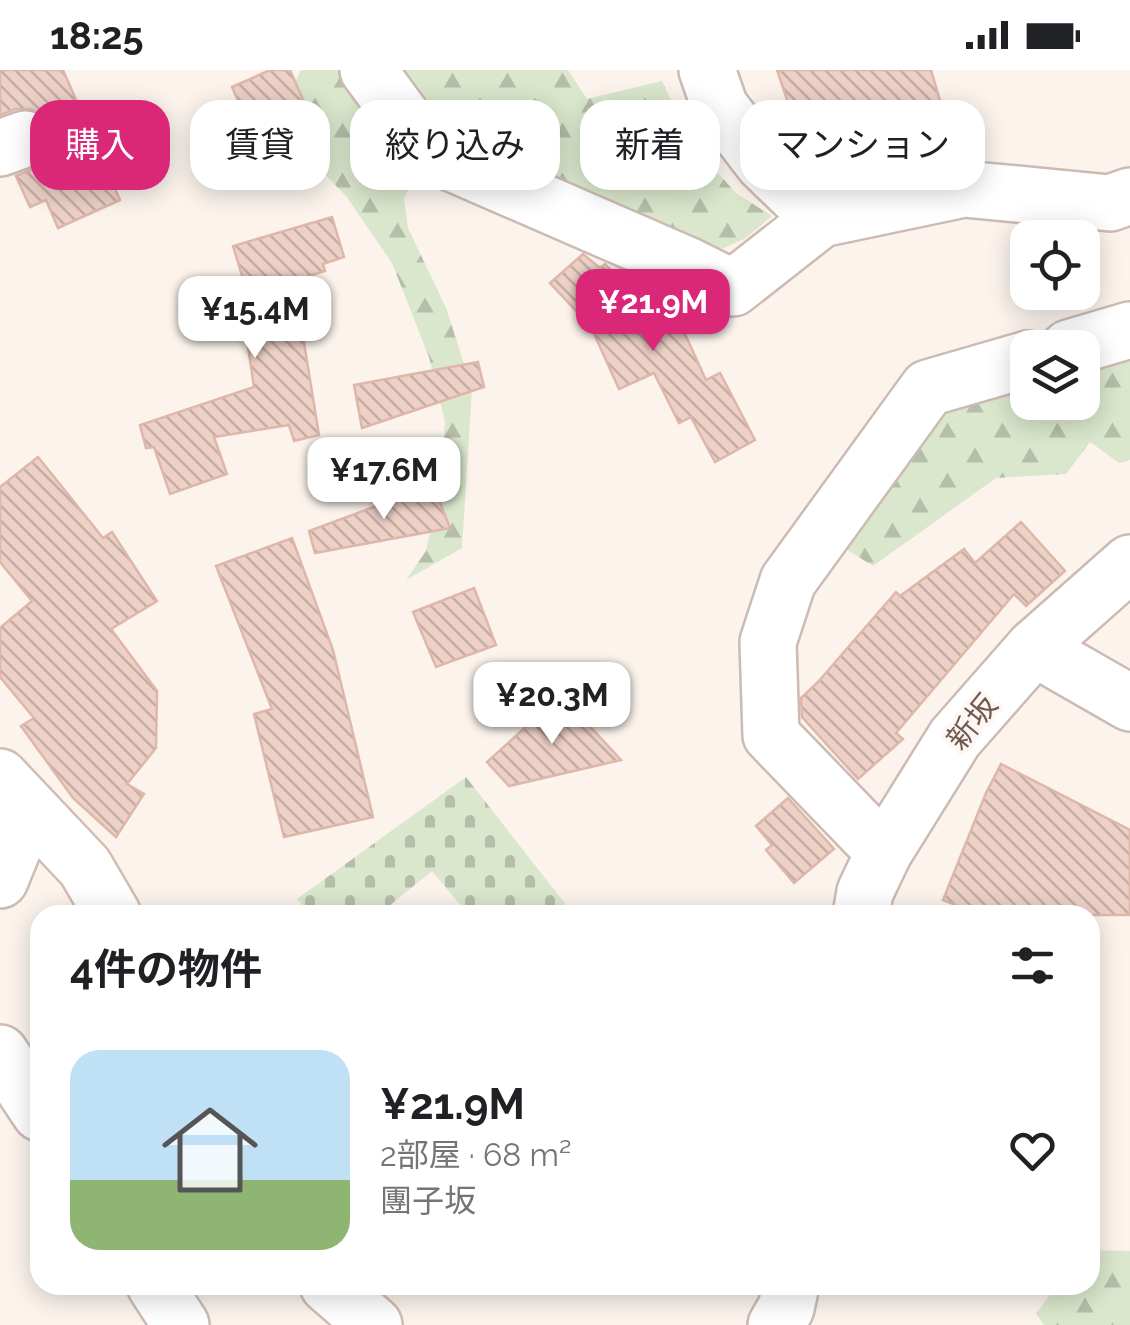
<!DOCTYPE html>
<html lang="ja">
<head>
<meta charset="utf-8">
<style>
  :root { --surface:#fff; --page:#f6f6f6; --text:#202124; --muted:#757577; --accent:#db2777 }
  body { margin:0; font-family:Raleway,"Noto Sans JP",sans-serif; background:var(--page); color:var(--text); height:100vh; display:flex; flex-direction:column; font-size:38px; white-space:nowrap }
  * { box-sizing:border-box; margin:0 }
  p { font-size:32px; color:var(--muted) }
  .icon { flex:none; width:55px; height:55px; fill:none; stroke:currentColor; stroke-width:2; stroke-linecap:round; stroke-linejoin:round }
  .map { position:relative; flex:1; overflow:hidden }
  .drawer { position:absolute; left:30px; top:835px; width:1070px; height:390px; display:flex; flex-direction:column; background:var(--surface); border-radius:30px; box-shadow:0 5px 25px #0003 }
  .drawer>* { flex:none }
  .hud { position:absolute; left:30px; top:30px; width:1070px; height:90px; display:flex; gap:20px }
  .fabs { position:absolute; left:1010px; top:150px; display:grid; gap:20px }
  .fabs a { display:grid; place-items:center; width:90px; height:90px; border-radius:20px; background:var(--surface); box-shadow:0 5px 25px #0003; font-size:50px }
  .price { position:absolute; translate:-50% -85px; padding:0 22px; border-radius:20px; background:#fff; color:#222; font-size:32px; line-height:65px; filter:drop-shadow(0 2px 5px #0008) }
  .price::after { content:''; position:absolute; left:50%; top:60px; width:30px; height:22px; margin-left:-15px; background:inherit; clip-path:polygon(0 0,100% 0,50% 100%) }
  .price.on { background:var(--accent); color:#fff }
  ul { padding:0; list-style:none }
  li { display:flex; align-items:center; gap:30px; height:250px; padding:0 40px }
  li span { display:grid; place-items:center; flex:none; width:280px; height:200px; border-radius:30px; color:#555 }
  li>.icon { margin-inline-start:auto }
  span .icon { width:120px; height:120px; fill:#fffc; stroke-width:1 }
  li b { font-size:42px }
  h2 { display:flex; justify-content:space-between; align-items:center; height:120px; padding:0 40px; font-size:42px }
  .pill { padding:0 35px; border-radius:30px; background:var(--surface); box-shadow:0 5px 25px #0003; font-size:35px; line-height:90px }
  .pill.on { background:var(--accent); color:#fff }
  .status { display:flex; justify-content:space-between; align-items:center; height:70px; padding:0 50px; background:var(--surface); direction:ltr }
  .status svg { height:28px; fill:currentColor }
  .map>svg:first-child { display:block }
  .forest { fill:url(#forest-firs) }
  .cemetery { fill:url(#cemetery-stones) }
  .building { fill:url(#building-back-hatch); stroke:#deb7aa; stroke-width:2.5 }
  .lines { fill:none; stroke-linecap:round; stroke-linejoin:round }
  .minor-casing { stroke:#ccbbb3; stroke-width:60 }
  .secondary-casing { stroke:#d1bdb4; stroke-width:60 }
  .minor { stroke:#fff; stroke-width:55 }
  .secondary { stroke:#fff; stroke-width:55 }
  .labels { text-anchor:middle; dominant-baseline:central; stroke-width:8; stroke-linejoin:round; paint-order:stroke }
  .street-label { font-size:30px; fill:#745952; stroke:#fdf8f3 }
</style>
</head>
<body>
<div class="status"><b>18:25</b><svg viewBox="0 0 49 12"><path d="M0 12V9h3v3zM5 12V6h3v6zM10 12V3h3v9zM15 12V0h3v12zM26 1h20v11H26zM47 4h2v5h-2z"/></svg></div>
<div class="map">
<svg width="1130" height="1255" viewBox="0 0 1130 1255">
  <defs>
    <pattern id="forest-firs" width="22" height="20" patternUnits="userSpaceOnUse" patternTransform="scale(2.5)"><rect width="22" height="20" fill="#dae7cc"/><path d="M5 1l3.5 6h-7zM16 11l3.5 6h-7z" fill="#b5bea8"/></pattern>
    <pattern id="cemetery-stones" width="16" height="16" patternUnits="userSpaceOnUse" patternTransform="scale(2.5)"><rect width="16" height="16" fill="#dae7cc"/><path d="M2 7V4a2 2 0 0 1 4 0v3zM10 15v-3a2 2 0 0 1 4 0v3z" fill="#b5bea8"/></pattern>
    <pattern id="building-back-hatch" width="6" height="6" patternUnits="userSpaceOnUse" patternTransform="scale(2.5)"><rect width="6" height="6" fill="#edd1c7"/><path d="M-1 5l2 2M0 0l6 6M5-1l2 2" fill="none" stroke="#c5ada4"/></pattern>
  </defs>
  <rect width="100%" height="100%" fill="#fbf3ec"/>
  <g class="forest">
    <polygon points="301,0 568,0 587,29 662,11 691,73 736,123 772,146 746,168 715,182 533,112 486,54 420,101 404,128 408,158 446,238 472,318 462,478 406,510 426,481 440,415 445,352 429,287 392,193 346,126 283,61 299,30 295,12"/>
    <polygon points="1130,275 1130,390 1119,393 1090,372 1066,404 996,408 873,496 830,469 927,324 1027,300 1028,332 1082,332 1083,287"/>
    <polygon points="1090,1180 1130,1181 1130,1255 1044,1255 1036,1244 1057,1215 1090,1215"/>
  </g>
  <polygon class="cemetery" points="466,707 574,845 469,845 432,801 378,845 312,845 297,829"/>
  <g class="building">
    <polygon points="0,0 63,0 120,130 58,158 46,130 30,137 16,106 36,98 49,88 56,74 55,59 46,46 31,39 15,39 0,45"/>
    <polygon points="270,0 290,0 308,41 253,65 232,17"/>
    <polygon points="777,0 931,0 943,41 939,44 954,89 878,105 872,85 840,96 813,75 796,56"/>
    <polygon points="332,147 344,187 323,194 325,201 294,211 319,365 294,371 289,355 214,367 227,404 170,424 154,377 146,378 140,355 254,317 247,270 261,268 233,176"/>
    <polygon points="583,184 600,198 605,194 656,248 674,240 706,310 720,303 755,370 715,392 691,347 679,353 654,303 619,319 591,257 550,213"/>
    <polygon points="478,292 484,317 362,358 354,315"/>
    <polygon points="38,387 103,468 112,462 157,531 111,559 157,621 156,678 127,714 144,724 116,767 73,728 21,656 34,648 0,607 0,558 32,531 0,492 0,417"/>
    <polygon points="433,415 450,458 315,483 309,461"/>
    <polygon points="1021,452 1065,501 1026,536 1014,524 896,663 903,669 858,709 802,647 801,628 818,612 896,522 900,526 964,479 975,493"/>
    <polygon points="292,468 333,580 373,747 284,767 254,644 272,639 216,496"/>
    <polygon points="474,518 496,575 436,597 413,542"/>
    <polygon points="561,625 621,690 509,716 487,692"/>
    <polygon points="1001,694 1130,760 1130,845 981,845 943,830 986,723"/>
    <polygon points="788,728 834,779 794,813 766,780 772,775 756,756"/>
  </g>
  <g class="lines">
    <defs>
      <g id="minor">
        <polyline points="368,0 429,83 689,196 733,218 821,149 964,119 1110,133 1130,126"/>
        <polyline points="707,0 720,37 763,93 821,149"/>
        <polyline points="0,78 25,69"/>
        <polyline points="1069,278 1130,260"/>
        <polyline points="1034,578 1130,633"/>
        <polyline points="884,782 771,665 768,572 788,511 928,318 1028,289"/>
        <polyline points="0,810 29,739"/>
        <polyline points="861,845 865,822 884,782 955,668 1034,578 1130,493"/>
        <polyline points="0,983 40,1043"/>
        <polyline points="155,1215 181,1255"/>
        <polyline points="776,1255 786,1238 791,1215"/>
      </g>
      <g id="secondary">
        <polyline points="0,707 85,797 113,845"/>
        <polyline points="328,1215 374,1255"/>
      </g>
    </defs>
    <use href="#minor" class="minor-casing"/>
    <use href="#secondary" class="secondary-casing"/>
    <use href="#minor" class="minor"/>
    <use href="#secondary" class="secondary"/>
  </g>
  <g class="labels">
    <g class="street-label">
      <text transform="translate(972 652) rotate(-51)">新坂</text>
    </g>
  </g>
</svg>
<div class="fabs">
<a><svg class="icon" aria-label="locate" viewBox="0 0 24 24"><circle cx="12" cy="12" r="6"/><path d="M12 2v4M12 18v4M2 12h4M18 12h4"/></svg></a>
<a><svg class="icon" aria-label="layers" viewBox="0 0 24 24"><path d="M12 4l9 5-9 5-9-5zM3 14l9 5 9-5"/></svg></a>
</div>
<b class="price on" style="left:653px;top:284px">¥21.9M</b>
<b class="price" style="left:255px;top:291px">¥15.4M</b>
<b class="price" style="left:384px;top:452px">¥17.6M</b>
<b class="price" style="left:552px;top:677px">¥20.3M</b>
<div class="hud">
<a class="pill on">購入</a>
<a class="pill">賃貸</a>
<a class="pill">絞り込み</a>
<a class="pill">新着</a>
<a class="pill">マンション</a>
</div>
<section class="drawer">
<h2>4件の物件<svg class="icon" aria-label="filters" viewBox="0 0 24 24"><path d="M4 7h16M4 17h16"/><circle cx="9" cy="7" r="2"/><circle cx="15" cy="17" r="2"/></svg></h2>
<ul>
<li><span style="background:linear-gradient(#bfe0f5 65%,#8fb573 0)"><svg class="icon" aria-label="home" viewBox="0 0 24 24"><path d="M3 11l9-7 9 7M6 9v11h12V9"/></svg></span><div><b>¥21.9M</b><p>2部屋 · 68 m²</p><p>團子坂</p></div><svg class="icon" aria-label="heart" viewBox="0 0 24 24"><path d="M12 20l-8-8c-3-5 5-10 8-4 3-6 11-1 8 4z"/></svg></li>
</ul>
</section>
</div>
</body>
</html>
